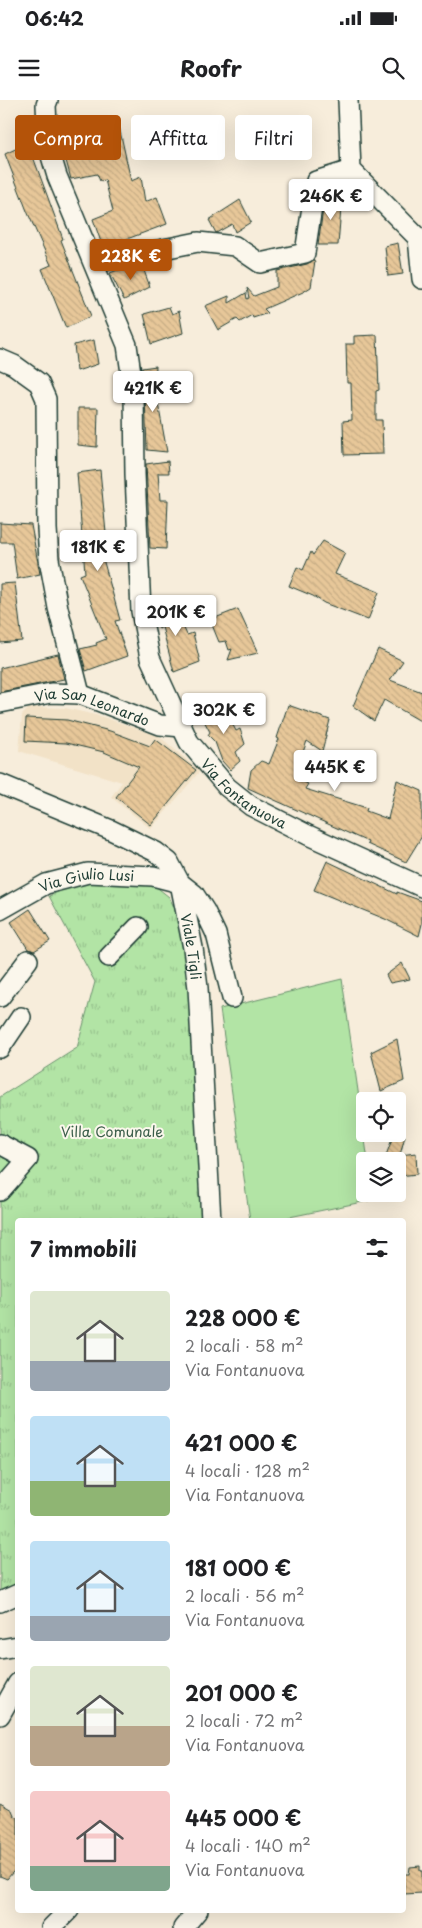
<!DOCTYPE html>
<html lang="it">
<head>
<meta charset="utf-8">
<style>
  :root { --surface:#fff; --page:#f6f6f6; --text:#202124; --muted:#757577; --accent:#b45309 }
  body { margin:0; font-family:"Playpen Sans",sans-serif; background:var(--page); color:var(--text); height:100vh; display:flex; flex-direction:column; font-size:19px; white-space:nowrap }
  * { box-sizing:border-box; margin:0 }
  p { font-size:16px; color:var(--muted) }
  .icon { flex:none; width:28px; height:28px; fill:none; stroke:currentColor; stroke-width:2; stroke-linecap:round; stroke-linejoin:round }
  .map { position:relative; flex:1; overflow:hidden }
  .panel { position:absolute; left:15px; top:1118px; width:391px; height:695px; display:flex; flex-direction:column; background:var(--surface); border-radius:5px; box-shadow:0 5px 20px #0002 }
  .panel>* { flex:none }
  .hud { position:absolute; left:15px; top:15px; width:392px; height:45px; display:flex; gap:10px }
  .tools { position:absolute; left:356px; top:992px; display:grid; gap:10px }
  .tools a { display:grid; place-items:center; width:50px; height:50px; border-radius:5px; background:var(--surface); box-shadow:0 5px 20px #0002; font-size:25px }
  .price { position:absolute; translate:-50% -42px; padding:0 11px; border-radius:5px; background:#fff; color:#222; font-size:16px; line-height:32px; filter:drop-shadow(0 1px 2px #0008) }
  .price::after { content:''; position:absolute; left:50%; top:30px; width:15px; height:11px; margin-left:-8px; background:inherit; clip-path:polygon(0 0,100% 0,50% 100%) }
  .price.selected { background:var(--accent); color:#fff }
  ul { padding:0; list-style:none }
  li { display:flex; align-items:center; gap:15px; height:125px; padding:0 15px }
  li span { display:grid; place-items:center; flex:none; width:140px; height:100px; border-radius:5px; color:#555 }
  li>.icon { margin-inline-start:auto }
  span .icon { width:60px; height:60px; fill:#fffc; stroke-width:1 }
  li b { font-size:21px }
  h2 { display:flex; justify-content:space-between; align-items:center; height:60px; padding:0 15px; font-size:21px }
  .tag { padding:0 18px; border-radius:5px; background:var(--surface); box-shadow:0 5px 20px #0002; font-size:18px; line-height:45px }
  .tag.selected { background:var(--accent); color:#fff }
  .status { display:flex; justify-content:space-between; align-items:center; height:35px; padding:0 25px; background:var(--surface); direction:ltr }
  .status svg { height:14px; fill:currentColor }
  header { display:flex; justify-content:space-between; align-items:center; height:65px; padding:0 15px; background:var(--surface); font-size:22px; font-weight:700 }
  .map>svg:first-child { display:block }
  .built { fill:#f2e2c7 }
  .grass { fill:url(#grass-tufts); stroke:#68906c }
  .pitch { fill:#b2e4a5; stroke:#68906c }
  .building { fill:url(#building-back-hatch); stroke:#1f3d34 }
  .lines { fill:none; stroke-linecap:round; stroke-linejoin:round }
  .minor-casing { stroke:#1f3d34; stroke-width:22 }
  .minor { stroke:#fbf7ec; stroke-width:19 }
  .labels { text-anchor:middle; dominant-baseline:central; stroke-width:4; stroke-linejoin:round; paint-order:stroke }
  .street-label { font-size:14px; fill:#1f3d34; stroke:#fbf7ec }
  .park-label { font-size:14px; fill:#3c5e4b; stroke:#fbf7ec }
</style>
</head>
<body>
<div class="status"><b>06:42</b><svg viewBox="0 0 49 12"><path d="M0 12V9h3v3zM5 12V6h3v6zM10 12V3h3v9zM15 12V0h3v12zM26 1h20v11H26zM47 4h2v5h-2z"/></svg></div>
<header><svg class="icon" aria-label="menu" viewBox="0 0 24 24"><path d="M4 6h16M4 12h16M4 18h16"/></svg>Roofr<svg class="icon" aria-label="search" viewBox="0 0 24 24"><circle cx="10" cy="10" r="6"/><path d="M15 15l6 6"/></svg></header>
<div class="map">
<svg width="422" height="1828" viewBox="0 0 422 1828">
  <defs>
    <pattern id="grass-tufts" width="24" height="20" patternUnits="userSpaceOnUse" patternTransform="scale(1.25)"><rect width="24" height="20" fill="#b2e4a5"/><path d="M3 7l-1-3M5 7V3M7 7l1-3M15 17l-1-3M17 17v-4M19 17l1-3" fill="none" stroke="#99c48f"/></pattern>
    <pattern id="building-back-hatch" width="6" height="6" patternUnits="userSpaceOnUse" patternTransform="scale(1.25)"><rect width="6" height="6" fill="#e7c799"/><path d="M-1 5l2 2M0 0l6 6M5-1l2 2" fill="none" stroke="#c6ac84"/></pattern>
  </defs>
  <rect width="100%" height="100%" fill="#f7eddb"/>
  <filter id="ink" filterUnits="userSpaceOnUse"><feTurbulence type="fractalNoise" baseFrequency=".02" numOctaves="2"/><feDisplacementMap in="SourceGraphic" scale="10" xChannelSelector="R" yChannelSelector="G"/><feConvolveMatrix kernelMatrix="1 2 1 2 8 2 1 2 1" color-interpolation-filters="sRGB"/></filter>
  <g filter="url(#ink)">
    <polygon class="built" points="30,607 65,608 100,616 159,636 200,671 151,729 111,697 122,682 19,651 22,615"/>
    <polygon class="grass" points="80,782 154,785 169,797 176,811 185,839 208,1120 18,1120 18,1484 0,1491 0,997 77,948 95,882 49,796"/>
    <polygon class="pitch" points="342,879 368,1061 365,1061 365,1094 372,1094 372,1100 275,1120 250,1120 220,909"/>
    <g class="building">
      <polygon points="119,26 131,81 141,77 145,102 157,97 167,124 103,148 93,119 113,111 105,80 100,81 97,74 71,79 64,53 89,43 90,33"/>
      <polygon points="28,43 63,139 61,140 91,216 66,228 42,169 51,165 27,111 5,54"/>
      <polygon points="325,95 342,96 338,145 318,145"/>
      <polygon points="240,100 251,122 235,132 232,124 216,133 209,120"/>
      <polygon points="398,143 403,174 388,176 385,146"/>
      <polygon points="313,160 315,161 311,187 303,192 264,209 268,213 253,218 252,215 240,222 237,219 218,230 205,206 229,196 229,203 246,193 247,199 249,198 247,188 254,196 277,187 277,171 307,164"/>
      <polygon points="142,165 150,187 124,200 110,173 118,170"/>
      <polygon points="169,207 172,214 179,211 183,233 151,244 144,214"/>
      <polygon points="377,235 379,290 376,291 376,320 382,320 383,354 344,355 343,321 352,320 351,283 347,283 346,244 354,244 354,236"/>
      <polygon points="94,240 98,264 77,271 74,245"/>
      <polygon points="156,266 155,287 167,352 147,350 145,294 142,268"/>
      <polygon points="78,308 98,308 97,347 78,345"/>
      <polygon points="168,361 169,373 158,373 160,400 168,400 166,449 150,448 146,364"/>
      <polygon points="100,370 108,454 102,455 120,520 115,521 127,556 86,571 80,549 97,545 96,543 106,539 80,475 85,473 77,373"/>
      <polygon points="0,423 31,425 40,474 17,479 12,442 0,442"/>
      <polygon points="323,441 345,453 335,474 379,492 368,520 324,503 313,496 289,486 297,467 303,470 311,452 313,455"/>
      <polygon points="15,483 22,541 0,543 0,484"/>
      <polygon points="171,499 187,535 193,533 200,562 174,572 162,527 159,529 152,506"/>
      <polygon points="238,509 258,553 228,560 232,549 229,550 226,541 219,542 210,520"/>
      <polygon points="378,549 403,561 390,580 422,592 422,622 384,600 374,621 353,606"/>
      <polygon points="58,554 64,579 0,592 0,568"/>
      <polygon points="221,602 236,631 240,629 245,644 236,652 240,661 230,670 222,661 215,642 208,635 210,632 201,615"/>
      <polygon points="288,605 330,620 322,651 307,641 298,666 300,667 296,679 308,684 305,689 367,708 366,711 388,719 397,680 422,691 422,736 406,762 367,744 368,742 248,688 251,670 261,661 269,664 279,639 277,638"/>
      <polygon points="26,618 67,620 110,631 150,646 155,639 196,670 151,725 116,697 139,667 104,652 66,643 25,641"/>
      <polygon points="327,761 397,794 397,792 422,801 422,824 419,836 385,819 314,790"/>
      <polygon points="30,809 50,841 34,851 28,849 11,822"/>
      <polygon points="402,863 410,879 390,883 386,875"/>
      <polygon points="397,939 404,981 381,991 371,952"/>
      <polygon points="394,1034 405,1036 400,1055 416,1053 417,1074 399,1076 398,1061 385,1058"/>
      <polygon points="0,1703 12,1710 14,1715 18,1718 18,1766 7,1779 0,1776"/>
      <polygon points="420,1766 420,1771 422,1771 422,1793 404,1794 404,1774 409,1774 410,1767"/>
    </g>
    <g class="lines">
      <defs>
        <g id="minor">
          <path id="s1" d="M48,0l-2,5 2,41 9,30 70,169 7,49 1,80 6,137 9,47 27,59 12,25 38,45 24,19 57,29 114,52"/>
          <polyline points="348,0 351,70 418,138 422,179"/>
          <polyline points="94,163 198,142 235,146 260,163 305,153 316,81 351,70"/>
          <polyline points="0,259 14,265 39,283 46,299 47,429 49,459 58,508 80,594"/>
          <path id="s2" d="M0,603l51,-10 29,1 80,31 22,2"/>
          <path id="s3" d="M0,684l111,46 45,22 13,10 11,21 13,65 5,40 13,232"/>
          <path id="s4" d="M0,810l46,-26 42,-11 65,3 27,7 14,11 11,17 11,23 16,64"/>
          <polyline points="109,857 138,827"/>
          <polyline points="0,897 28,860"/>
          <polyline points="0,948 21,917"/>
          <polyline points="0,1044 28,1059 0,1091"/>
          <polyline points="0,1502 18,1494"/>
          <polyline points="0,1549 18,1546"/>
          <polyline points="0,1615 18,1583"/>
          <polyline points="51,1828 69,1810"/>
          <polyline points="183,1828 198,1810"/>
        </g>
      </defs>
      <use href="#minor" class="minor-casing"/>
      <use href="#minor" class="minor"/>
    </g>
  </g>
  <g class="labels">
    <g class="street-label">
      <text stroke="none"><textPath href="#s2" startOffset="95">Via San Leonardo</textPath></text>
      <text stroke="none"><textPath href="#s1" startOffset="744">Via Fontanuova</textPath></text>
      <text stroke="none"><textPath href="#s4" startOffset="94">Via Giulio Lusi</textPath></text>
      <text stroke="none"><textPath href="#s3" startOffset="275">Viale Tigli</textPath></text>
    </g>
    <g class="park-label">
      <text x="112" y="1031">Villa Comunale</text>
    </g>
  </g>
</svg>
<div class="tools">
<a><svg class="icon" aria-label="locate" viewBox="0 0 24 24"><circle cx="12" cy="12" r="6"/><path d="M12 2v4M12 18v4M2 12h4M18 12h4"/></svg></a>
<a><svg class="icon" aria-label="layers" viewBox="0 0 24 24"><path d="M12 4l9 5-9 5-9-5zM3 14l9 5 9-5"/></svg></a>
</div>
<b class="price" style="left:331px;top:121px">246K €</b>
<b class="price selected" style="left:131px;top:181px">228K €</b>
<b class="price" style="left:153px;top:313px">421K €</b>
<b class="price" style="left:98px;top:472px">181K €</b>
<b class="price" style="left:176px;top:537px">201K €</b>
<b class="price" style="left:224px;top:635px">302K €</b>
<b class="price" style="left:335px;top:692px">445K €</b>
<div class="hud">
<a class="tag selected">Compra</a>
<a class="tag">Affitta</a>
<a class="tag">Filtri</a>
</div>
<section class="panel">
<h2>7 immobili<svg class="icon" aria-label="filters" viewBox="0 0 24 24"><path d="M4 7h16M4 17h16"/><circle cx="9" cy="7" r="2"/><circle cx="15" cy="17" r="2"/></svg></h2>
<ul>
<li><span style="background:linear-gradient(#dfe7d0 70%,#9aa5b1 0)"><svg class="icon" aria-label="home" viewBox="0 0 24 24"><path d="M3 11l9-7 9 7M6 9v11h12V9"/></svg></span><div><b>228 000 €</b><p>2 locali · 58 m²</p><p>Via Fontanuova</p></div></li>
<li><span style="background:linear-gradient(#bfe0f5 65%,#8fb573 0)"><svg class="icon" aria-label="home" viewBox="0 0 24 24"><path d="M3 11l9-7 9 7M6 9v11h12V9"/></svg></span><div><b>421 000 €</b><p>4 locali · 128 m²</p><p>Via Fontanuova</p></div></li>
<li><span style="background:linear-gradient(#bfe0f5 75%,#9aa5b1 0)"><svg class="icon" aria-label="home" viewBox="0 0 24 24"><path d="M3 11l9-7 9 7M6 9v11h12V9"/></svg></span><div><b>181 000 €</b><p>2 locali · 56 m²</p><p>Via Fontanuova</p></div></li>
<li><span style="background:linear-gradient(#dfe7d0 60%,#b9a48a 0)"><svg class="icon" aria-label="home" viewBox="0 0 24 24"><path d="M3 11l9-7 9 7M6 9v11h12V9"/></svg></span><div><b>201 000 €</b><p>2 locali · 72 m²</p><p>Via Fontanuova</p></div></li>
<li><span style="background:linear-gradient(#f6c9c9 75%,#7fa58c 0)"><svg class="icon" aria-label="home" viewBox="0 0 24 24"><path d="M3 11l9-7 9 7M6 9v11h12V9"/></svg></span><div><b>445 000 €</b><p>4 locali · 140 m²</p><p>Via Fontanuova</p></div></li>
</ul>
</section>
</div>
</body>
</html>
